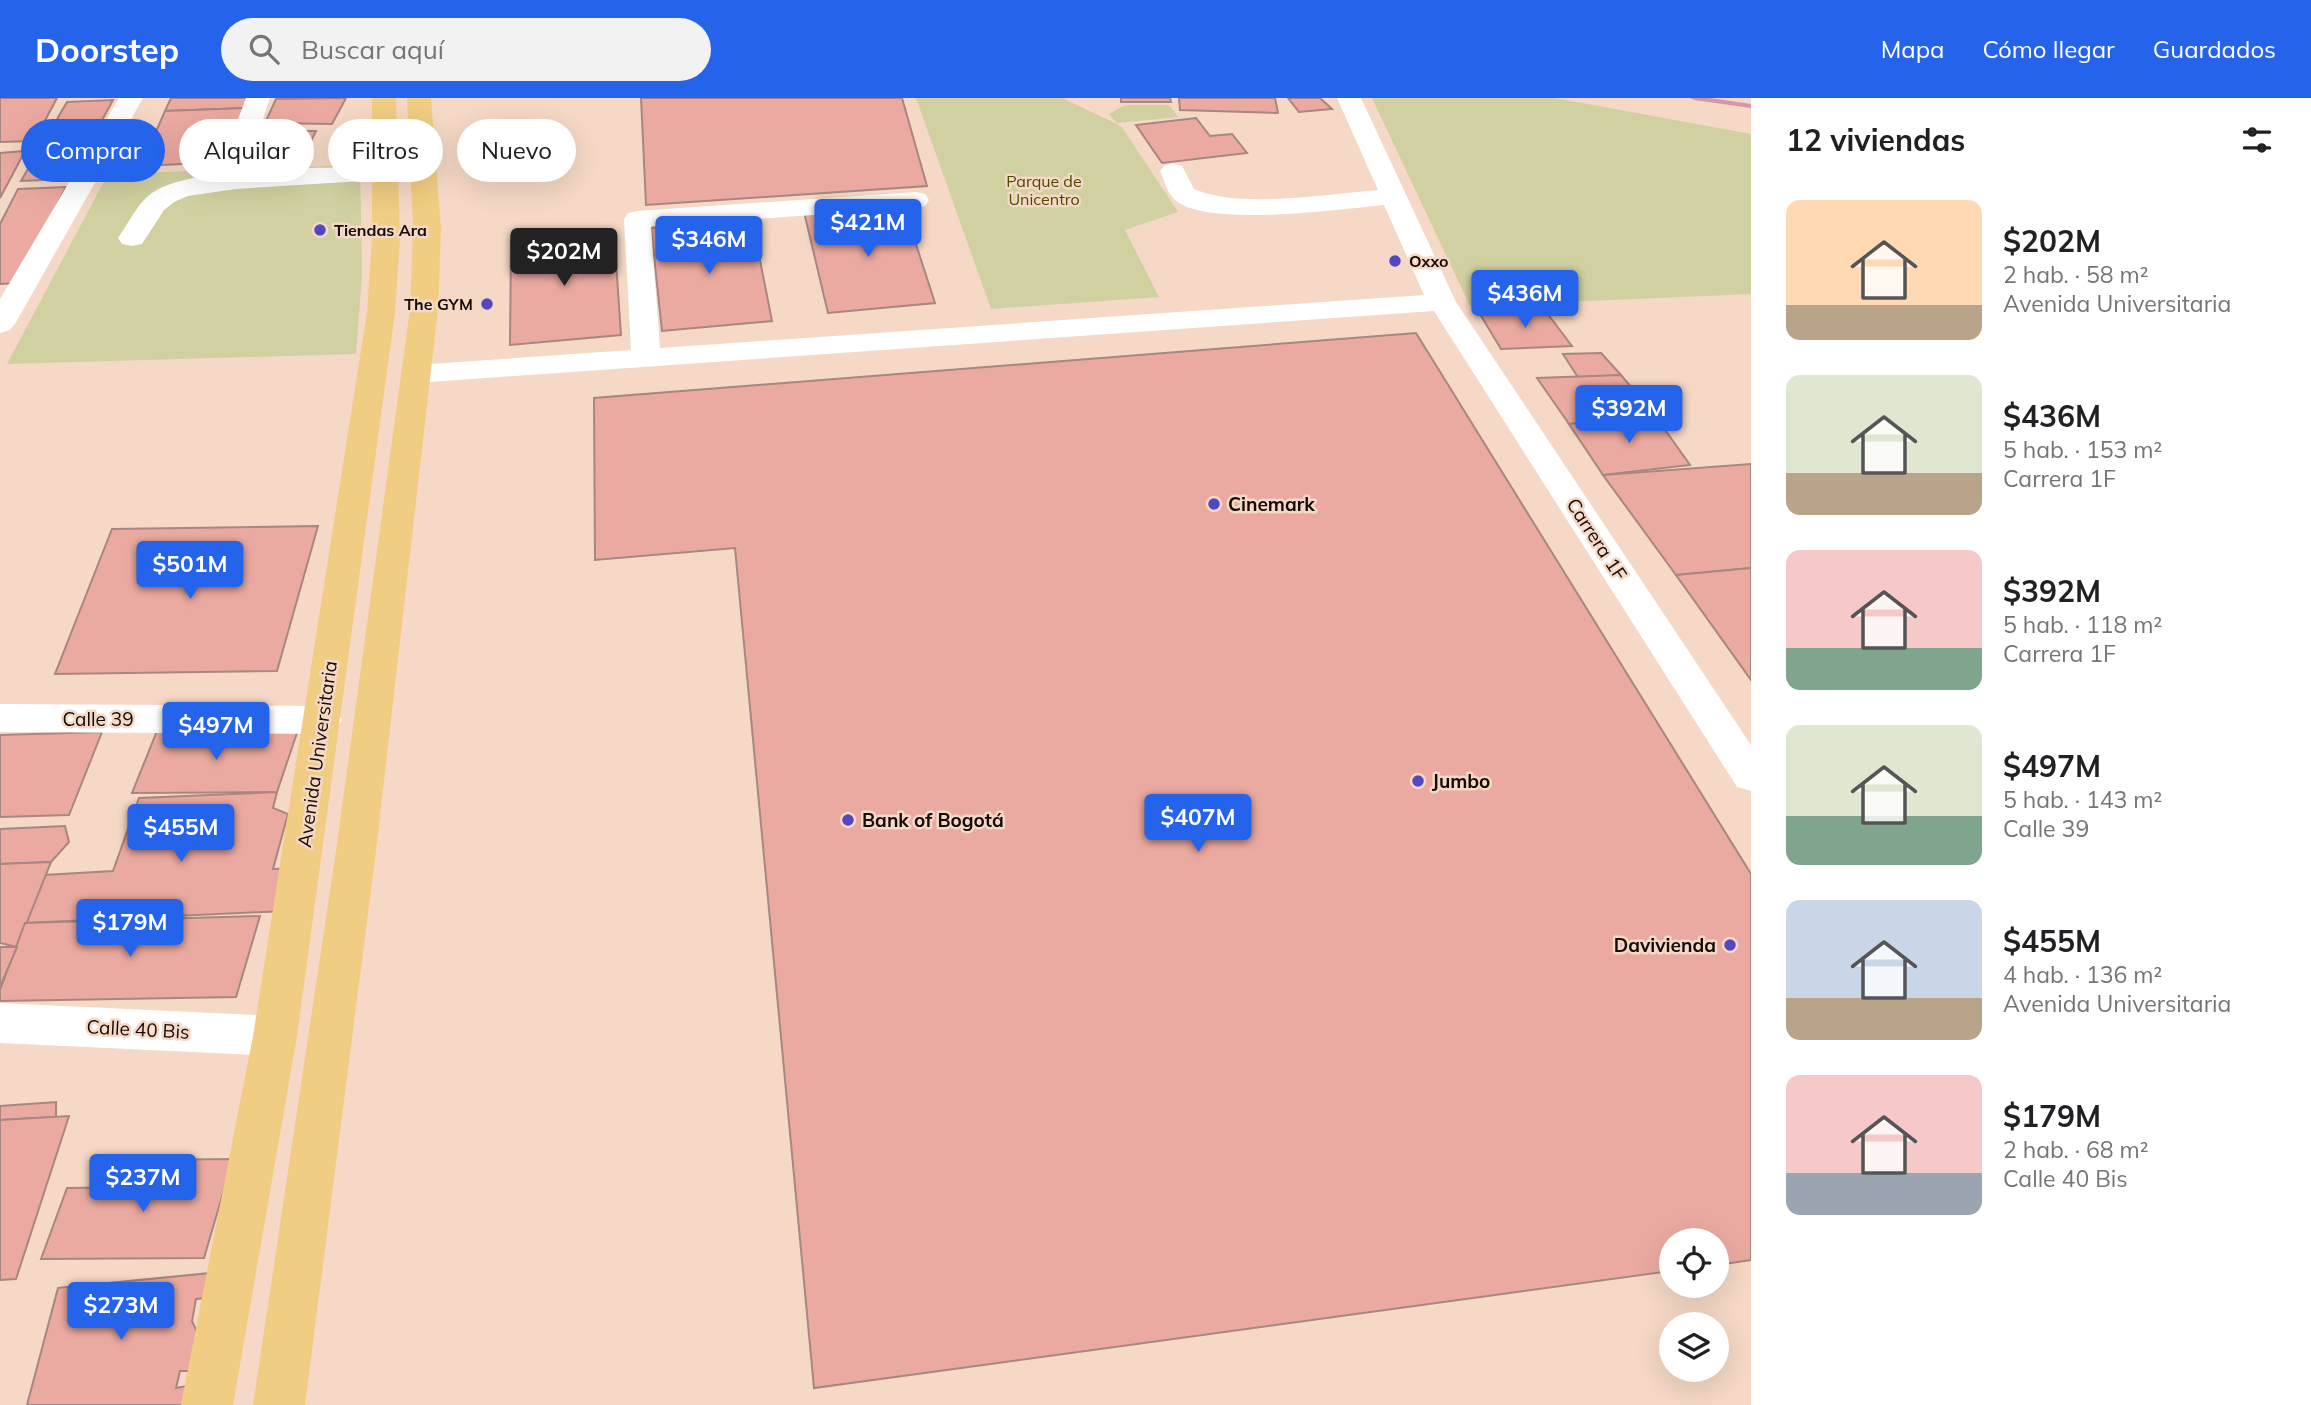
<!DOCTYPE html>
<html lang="es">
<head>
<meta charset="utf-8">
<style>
  :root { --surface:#fff; --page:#f2f2f2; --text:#202124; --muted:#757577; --accent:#2563eb }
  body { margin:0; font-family:Mulish,sans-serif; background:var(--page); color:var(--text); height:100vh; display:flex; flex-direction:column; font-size:26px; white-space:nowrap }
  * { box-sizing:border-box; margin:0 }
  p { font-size:23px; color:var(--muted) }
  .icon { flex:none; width:38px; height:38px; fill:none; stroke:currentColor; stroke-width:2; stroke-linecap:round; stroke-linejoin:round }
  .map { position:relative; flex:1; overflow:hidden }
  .panel { display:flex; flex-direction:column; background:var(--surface); width:560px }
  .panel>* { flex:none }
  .hud { position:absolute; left:21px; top:21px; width:665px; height:63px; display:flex; gap:14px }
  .controls { position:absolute; left:1659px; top:1130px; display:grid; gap:14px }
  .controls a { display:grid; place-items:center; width:70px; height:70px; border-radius:50%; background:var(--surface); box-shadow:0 7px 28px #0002; font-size:35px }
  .price { position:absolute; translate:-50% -60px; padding:0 16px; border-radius:7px; background:var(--accent); color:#fff; font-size:23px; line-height:46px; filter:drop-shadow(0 2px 4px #0008) }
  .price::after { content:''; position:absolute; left:50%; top:42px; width:21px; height:16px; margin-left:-10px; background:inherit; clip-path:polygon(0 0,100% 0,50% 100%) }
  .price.selected { background:#222; color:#fff }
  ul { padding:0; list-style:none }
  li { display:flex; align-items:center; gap:21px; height:175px; padding:0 35px }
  li span { display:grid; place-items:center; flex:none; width:196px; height:140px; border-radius:14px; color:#555 }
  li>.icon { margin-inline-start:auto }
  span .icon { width:84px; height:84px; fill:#fffc; stroke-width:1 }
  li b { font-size:30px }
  h2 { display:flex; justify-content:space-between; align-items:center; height:84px; padding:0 35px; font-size:30px }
  .pill { padding:0 24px; border-radius:32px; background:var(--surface); box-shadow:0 7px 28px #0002; font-size:24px; line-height:63px }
  .pill.selected { background:var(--accent); color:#fff }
  header { display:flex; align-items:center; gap:42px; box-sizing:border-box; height:98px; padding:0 35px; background:var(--accent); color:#fff }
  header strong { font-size:33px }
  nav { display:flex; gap:38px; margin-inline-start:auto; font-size:24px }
  .search { width:490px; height:63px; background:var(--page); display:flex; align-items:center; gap:18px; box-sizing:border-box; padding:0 24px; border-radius:38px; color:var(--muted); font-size:26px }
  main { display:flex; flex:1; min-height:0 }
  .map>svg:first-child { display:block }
  .green { fill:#d0d0a0 }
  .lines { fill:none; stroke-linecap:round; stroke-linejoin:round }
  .stream { fill:#d596a8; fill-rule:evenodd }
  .building { fill:#ebaaa1; stroke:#a88681; stroke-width:2 }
  .minor { fill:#fff; fill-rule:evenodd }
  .major { fill:#f1cd83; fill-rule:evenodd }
  .poi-dot { fill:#5348bf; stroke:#f5d8c5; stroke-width:2.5 }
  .labels { text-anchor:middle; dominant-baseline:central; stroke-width:5; stroke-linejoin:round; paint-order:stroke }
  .far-park-label { font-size:16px; fill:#4d4a00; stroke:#f5d8c5 }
  .far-poi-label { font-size:16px; font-weight:bold; fill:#150b06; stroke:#f5d8c5; text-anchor:start }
  .poi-label { font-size:19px; font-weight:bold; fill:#150b06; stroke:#f5d8c5; text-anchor:start }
  .street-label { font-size:19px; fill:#150b06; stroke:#f5d8c5 }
</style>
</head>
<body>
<header>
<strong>Doorstep</strong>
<div class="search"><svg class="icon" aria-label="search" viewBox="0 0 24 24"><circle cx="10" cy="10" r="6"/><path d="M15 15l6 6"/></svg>Buscar aquí</div>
<nav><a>Mapa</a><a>Cómo llegar</a><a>Guardados</a></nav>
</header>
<main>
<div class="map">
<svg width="1751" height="1307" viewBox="0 0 1751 1307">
  <rect width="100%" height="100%" fill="#f5d8c5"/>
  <g class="green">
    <polygon points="916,0 1062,0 1121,28 1178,114 1125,132 1159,199 991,211"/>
    <polygon points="1372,0 1555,0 1751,36 1751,196 1470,208"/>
    <polygon points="1125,7 1169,7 1178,19 1117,25 1109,16"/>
    <polygon points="360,67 362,176 356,256 7,266 108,76"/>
  </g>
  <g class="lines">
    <polygon class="stream" points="1690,0 1710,0 1751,6 1751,10 1694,2"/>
  </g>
  <g class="building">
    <polygon points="0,0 57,0 34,43 0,44"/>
    <polygon points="171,0 250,0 246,10 165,13"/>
    <polygon points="346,0 332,26 265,25 276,1"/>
    <polygon points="641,0 902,0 927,88 646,107"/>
    <polygon points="1121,0 1170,0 1171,4 1121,4"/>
    <polygon points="1179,0 1275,0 1278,15 1180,12"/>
    <polygon points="1288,0 1320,0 1332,11 1299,14"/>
    <polygon points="113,2 70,81 21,83 67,4"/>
    <polygon points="246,10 224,64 141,68 165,13"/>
    <polygon points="1196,20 1210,38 1232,36 1247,55 1162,65 1136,27"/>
    <polygon points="265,33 316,33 302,61 246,68"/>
    <polygon points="25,53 0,100 0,55"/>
    <polygon points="66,89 18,185 0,186 0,126 18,91"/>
    <polygon points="903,106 935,205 828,215 804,114"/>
    <polygon points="752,122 772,223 662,233 651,130"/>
    <polygon points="614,133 621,237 510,247 511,142"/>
    <polygon points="1544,211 1572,248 1501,251 1480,216"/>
    <polygon points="1416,235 1751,776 1751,1162 1717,1167 1717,1143 1671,1143 1671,1173 814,1290 735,450 595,462 594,300"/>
    <polygon points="1601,255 1621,277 1579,281 1563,256"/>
    <polygon points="1621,277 1656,319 1569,326 1537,280"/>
    <polygon points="1656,319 1690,367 1603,377 1569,326"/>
    <polygon points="1751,366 1751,470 1676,477 1603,377"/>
    <polygon points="318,428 277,573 55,576 112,431"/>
    <polygon points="1751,470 1751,582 1676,477"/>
    <polygon points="298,632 277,694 132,695 157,633"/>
    <polygon points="102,634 69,717 0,719 0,637"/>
    <polygon points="277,694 273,710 288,716 273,771 295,770 285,813 25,825 44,777 113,773 139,700"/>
    <polygon points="65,728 69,744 51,764 0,766 0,731"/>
    <polygon points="51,764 17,849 0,845 0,766"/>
    <polygon points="260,818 236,899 0,903 0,892 25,825"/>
    <polygon points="0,849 17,849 0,889"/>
    <polygon points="56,1004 56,1019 0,1022 0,1008"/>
    <polygon points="69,1018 16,1181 0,1182 0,1022"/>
    <polygon points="233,1061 204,1160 41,1161 67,1090 133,1089 142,1062"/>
    <polygon points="221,1174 216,1199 196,1201 192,1223 198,1236 191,1273 180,1273 176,1290 187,1288 183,1307 27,1307 58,1190"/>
  </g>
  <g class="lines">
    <g class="minor">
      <polygon points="119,0 143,0 15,226 10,232 0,235 0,201"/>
      <polygon points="246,0 270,0 254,48 250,53 241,56 232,53 228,48"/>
      <path d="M1337,0h24l95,204 295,443v46l-14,-4 -303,-476 -1018,72 -11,-3 -4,-6 4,-6 11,-3 215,-15 -7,-131 4,-6 9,-2 279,-19 9,2 4,6 -4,6 -9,2 -265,18 9,122 764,-53 -40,-90c-42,4 -178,23 -209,-5 -8,-7 -11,-20 -15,-29l4,-5 9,-3 9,3 12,23c44,20 135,5 184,1z"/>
      <path d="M385,68l9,3 4,5 -4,5 -158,10 -48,7 -14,6 -10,8 -22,34 -10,2 -10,-2 -4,-6c11,-15 20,-37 37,-47 43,-26 175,-22 230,-25z"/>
      <polygon points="0,606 323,608 336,612 342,622 336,632 323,636 0,634"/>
      <polygon points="0,905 275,918 291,924 297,938 291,952 275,958 0,945"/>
    </g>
    <g class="major">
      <polygon points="372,0 396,0 400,141 395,214 297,938 233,1307 181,1307 253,938 367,214 372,141"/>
      <polygon points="407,0 431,0 441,131 438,211 376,753 305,1307 253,1307 336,753 410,211 413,131"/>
    </g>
  </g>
  <g class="poi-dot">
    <circle cx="320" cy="132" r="7"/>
    <circle cx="1395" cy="163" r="7"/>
    <circle cx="487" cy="206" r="7"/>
    <circle cx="1214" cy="406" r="7"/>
    <circle cx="1418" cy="683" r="7"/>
    <circle cx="848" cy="722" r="7"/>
    <circle cx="1730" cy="847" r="7"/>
  </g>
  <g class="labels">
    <g class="far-park-label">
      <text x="1044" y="83">Parque de<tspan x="1044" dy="18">Unicentro</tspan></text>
    </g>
    <g class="far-poi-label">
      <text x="334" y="132">Tiendas Ara</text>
      <text x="1409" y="163">Oxxo</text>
      <text x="473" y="206" text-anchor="end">The GYM</text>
    </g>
    <g class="poi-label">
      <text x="1228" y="406">Cinemark</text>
      <text x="1432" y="683">Jumbo</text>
      <text x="862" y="722">Bank of Bogotá</text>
      <text x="1716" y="847" text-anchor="end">Davivienda</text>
    </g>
    <g class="street-label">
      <text transform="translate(1597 441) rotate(57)">Carrera 1F</text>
      <text x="98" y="621">Calle 39</text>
      <text transform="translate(317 656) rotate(-82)">Avenida Universitaria</text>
      <text transform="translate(138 931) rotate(3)">Calle 40 Bis</text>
    </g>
  </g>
</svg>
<div class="controls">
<a><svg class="icon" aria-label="locate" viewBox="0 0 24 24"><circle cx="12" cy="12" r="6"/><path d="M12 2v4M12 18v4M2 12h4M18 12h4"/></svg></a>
<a><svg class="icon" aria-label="layers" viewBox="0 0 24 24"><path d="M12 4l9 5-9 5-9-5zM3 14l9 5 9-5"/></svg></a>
</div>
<b class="price" style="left:868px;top:161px">$421M</b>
<b class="price" style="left:709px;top:178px">$346M</b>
<b class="price selected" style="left:564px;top:190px">$202M</b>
<b class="price" style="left:1525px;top:232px">$436M</b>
<b class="price" style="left:1629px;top:347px">$392M</b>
<b class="price" style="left:190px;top:503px">$501M</b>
<b class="price" style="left:216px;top:664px">$497M</b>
<b class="price" style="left:1198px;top:756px">$407M</b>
<b class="price" style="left:181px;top:766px">$455M</b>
<b class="price" style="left:130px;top:861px">$179M</b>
<b class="price" style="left:143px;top:1116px">$237M</b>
<b class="price" style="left:121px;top:1244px">$273M</b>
<div class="hud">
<a class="pill selected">Comprar</a>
<a class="pill">Alquilar</a>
<a class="pill">Filtros</a>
<a class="pill">Nuevo</a>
</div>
</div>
<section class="panel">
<h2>12 viviendas<svg class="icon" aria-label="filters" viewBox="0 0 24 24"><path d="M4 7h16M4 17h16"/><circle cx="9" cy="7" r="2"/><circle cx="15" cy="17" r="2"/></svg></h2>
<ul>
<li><span style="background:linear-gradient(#ffd9b3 75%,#b9a48a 0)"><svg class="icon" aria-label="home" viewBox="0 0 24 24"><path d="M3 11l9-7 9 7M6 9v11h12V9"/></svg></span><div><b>$202M</b><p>2 hab. · 58 m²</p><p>Avenida Universitaria</p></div></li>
<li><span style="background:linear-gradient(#dfe7d0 70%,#b9a48a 0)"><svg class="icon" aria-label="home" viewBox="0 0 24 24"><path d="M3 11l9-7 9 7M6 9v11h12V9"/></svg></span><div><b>$436M</b><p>5 hab. · 153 m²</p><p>Carrera 1F</p></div></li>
<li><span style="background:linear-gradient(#f6c9c9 70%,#7fa58c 0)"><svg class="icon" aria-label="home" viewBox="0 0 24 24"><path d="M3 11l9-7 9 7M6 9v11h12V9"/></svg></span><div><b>$392M</b><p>5 hab. · 118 m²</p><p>Carrera 1F</p></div></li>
<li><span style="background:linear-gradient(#dfe7d0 65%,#7fa58c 0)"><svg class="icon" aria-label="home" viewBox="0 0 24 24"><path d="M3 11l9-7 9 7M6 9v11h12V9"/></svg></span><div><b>$497M</b><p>5 hab. · 143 m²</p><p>Calle 39</p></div></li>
<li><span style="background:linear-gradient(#c9d6e8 70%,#b9a48a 0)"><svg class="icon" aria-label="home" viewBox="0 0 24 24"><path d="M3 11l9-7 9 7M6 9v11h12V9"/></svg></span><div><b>$455M</b><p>4 hab. · 136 m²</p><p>Avenida Universitaria</p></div></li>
<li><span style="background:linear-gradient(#f6c9c9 70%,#9aa5b1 0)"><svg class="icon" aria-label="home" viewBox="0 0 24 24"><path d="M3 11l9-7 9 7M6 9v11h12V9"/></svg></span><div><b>$179M</b><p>2 hab. · 68 m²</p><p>Calle 40 Bis</p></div></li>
</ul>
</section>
</main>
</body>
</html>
